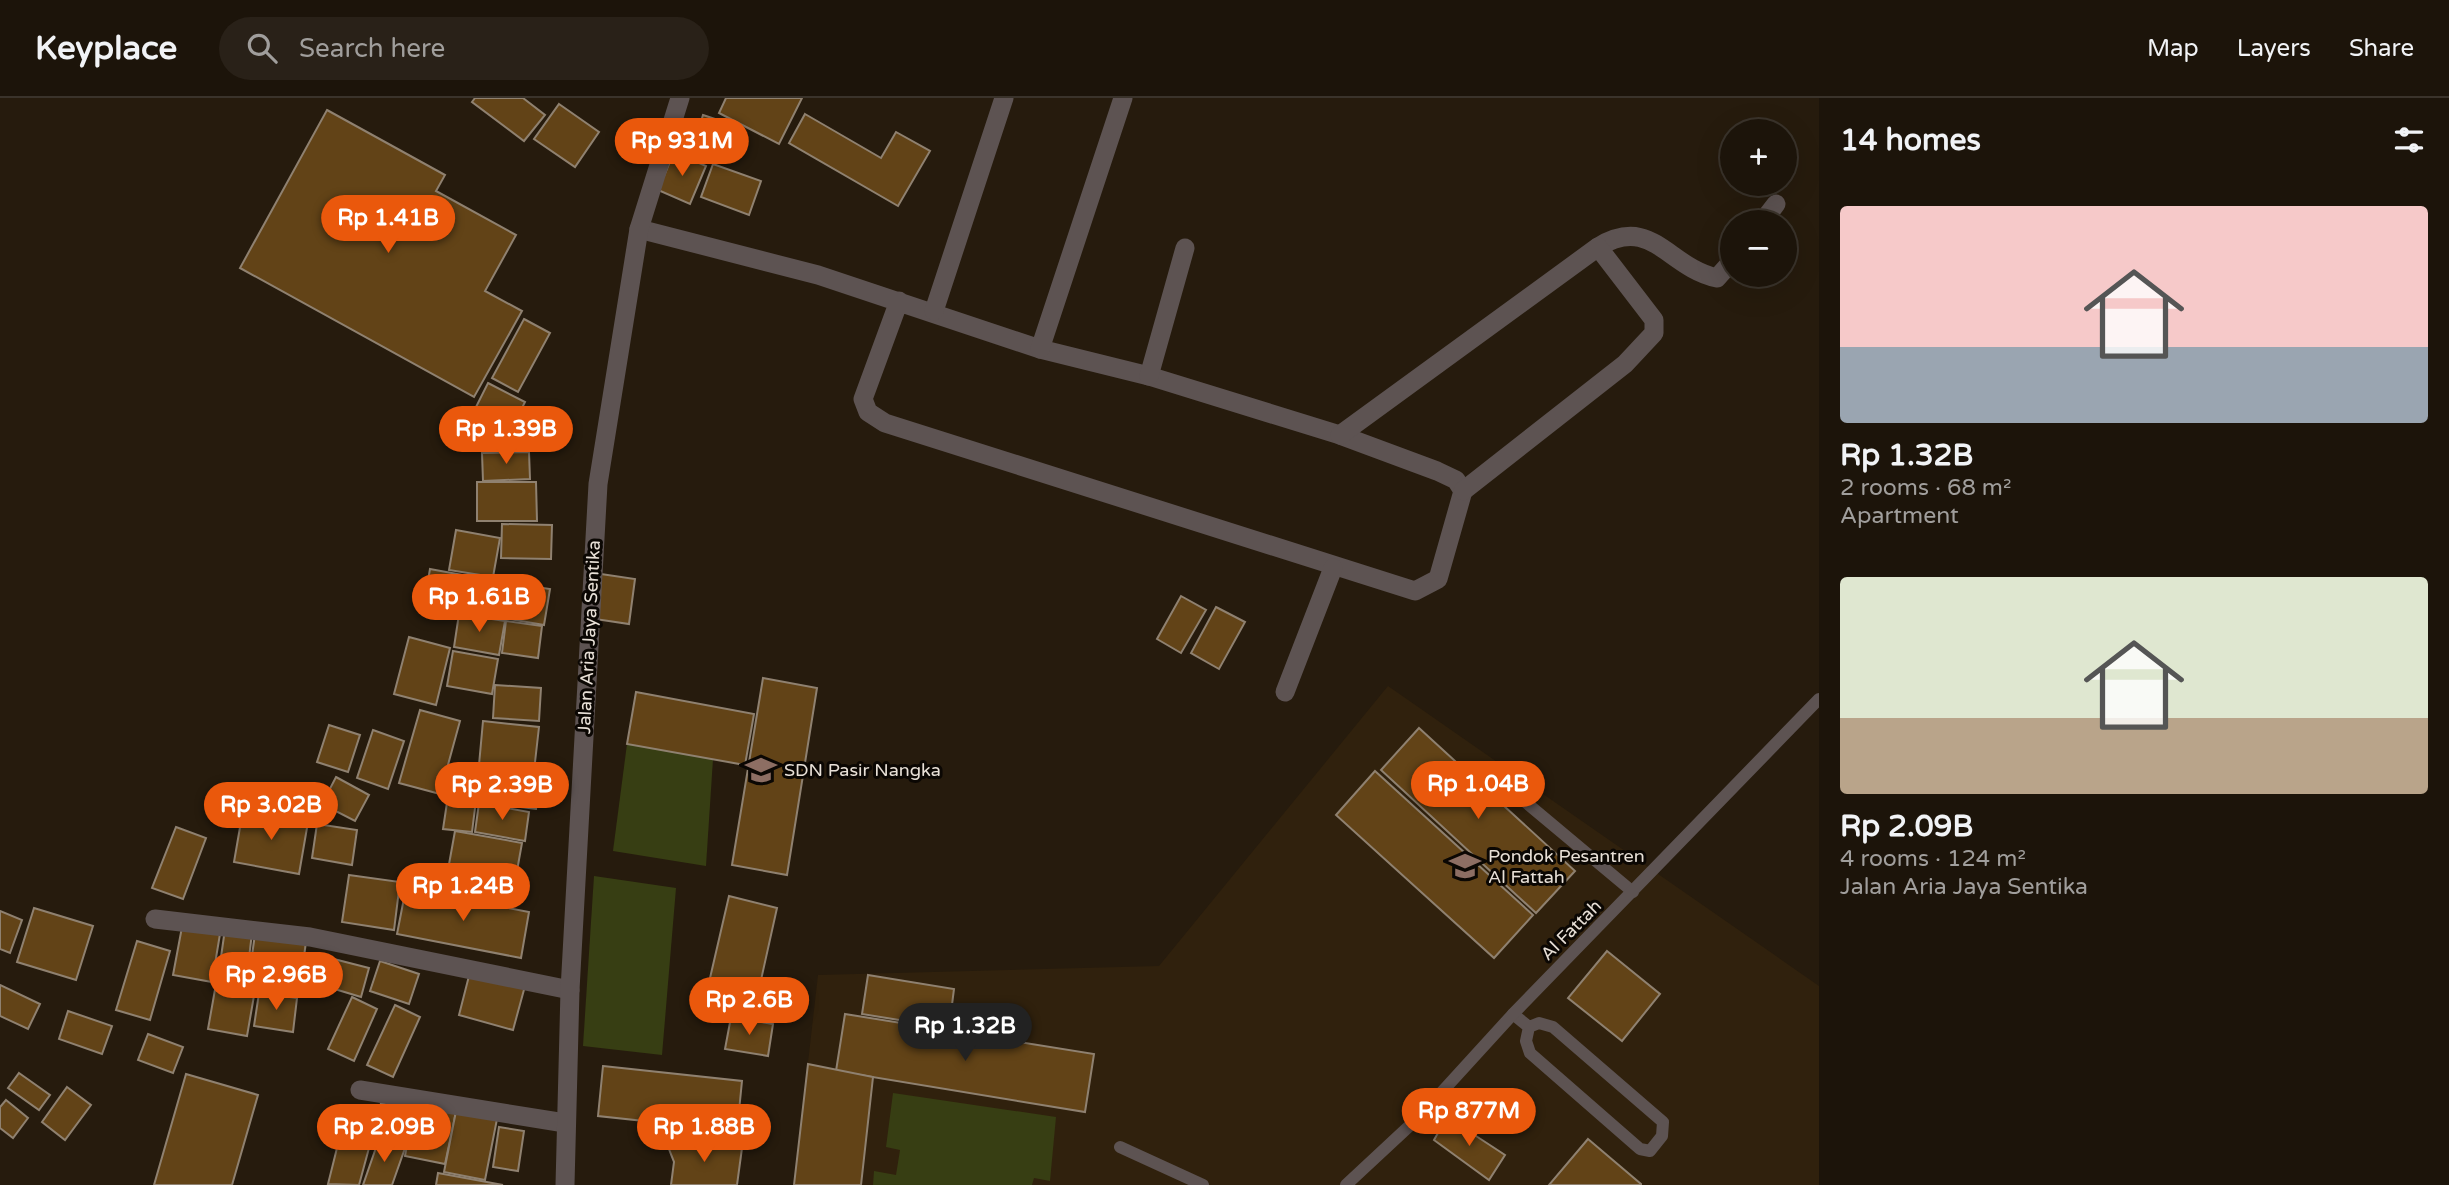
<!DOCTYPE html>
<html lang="en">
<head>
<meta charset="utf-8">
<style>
  :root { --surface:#1c140a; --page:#292118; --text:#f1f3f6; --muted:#a09e9c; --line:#3a332b; --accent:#ea580c }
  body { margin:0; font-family:"Varela Round",sans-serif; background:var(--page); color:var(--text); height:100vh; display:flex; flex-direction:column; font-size:26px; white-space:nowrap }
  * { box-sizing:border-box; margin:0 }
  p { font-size:23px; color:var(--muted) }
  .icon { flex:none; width:38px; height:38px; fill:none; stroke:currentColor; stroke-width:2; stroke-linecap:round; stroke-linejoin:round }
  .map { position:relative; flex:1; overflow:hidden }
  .side { display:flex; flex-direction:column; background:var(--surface); width:630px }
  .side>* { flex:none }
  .tools { position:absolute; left:1720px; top:21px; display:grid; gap:14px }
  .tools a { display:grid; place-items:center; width:77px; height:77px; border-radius:50%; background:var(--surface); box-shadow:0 7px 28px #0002,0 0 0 2px var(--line); font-size:35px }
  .price { position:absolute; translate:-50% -60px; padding:0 16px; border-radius:24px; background:var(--accent); color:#fff; font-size:23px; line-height:46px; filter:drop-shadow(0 2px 4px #0008) }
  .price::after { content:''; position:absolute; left:50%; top:42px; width:21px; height:16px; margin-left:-10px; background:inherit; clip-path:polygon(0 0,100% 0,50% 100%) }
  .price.current { background:#222; color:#fff }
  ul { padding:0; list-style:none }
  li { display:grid; align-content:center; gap:14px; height:371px; padding:0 21px }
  li span { display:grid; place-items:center; height:217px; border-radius:7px; color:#555 }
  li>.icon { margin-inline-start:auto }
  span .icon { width:126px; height:126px; fill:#fffc; stroke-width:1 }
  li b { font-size:30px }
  h2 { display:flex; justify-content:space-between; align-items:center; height:84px; padding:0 21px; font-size:30px }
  header { display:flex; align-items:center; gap:42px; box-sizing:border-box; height:98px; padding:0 35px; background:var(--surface); border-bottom:2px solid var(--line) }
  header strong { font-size:33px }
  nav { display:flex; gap:38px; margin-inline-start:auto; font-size:24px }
  .search { width:490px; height:63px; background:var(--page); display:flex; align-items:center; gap:18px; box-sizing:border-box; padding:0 24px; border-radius:38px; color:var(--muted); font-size:26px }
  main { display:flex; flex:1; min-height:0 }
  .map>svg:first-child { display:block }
  .built { fill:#30210d }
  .green { fill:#373e13 }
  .building { fill:#624317; stroke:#8f8170; stroke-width:2 }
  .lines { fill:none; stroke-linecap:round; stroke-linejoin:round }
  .service { stroke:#5d5352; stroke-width:12 }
  .minor { stroke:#5d5352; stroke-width:19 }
  .tertiary { stroke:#5d5352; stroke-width:19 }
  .labels { text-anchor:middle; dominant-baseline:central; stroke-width:6; stroke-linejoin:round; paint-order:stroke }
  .street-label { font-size:18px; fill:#e8e0d7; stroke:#0b0703 }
  .poi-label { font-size:18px; fill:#e8e0d7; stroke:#0b0703; text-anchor:start }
</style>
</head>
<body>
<header>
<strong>Keyplace</strong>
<div class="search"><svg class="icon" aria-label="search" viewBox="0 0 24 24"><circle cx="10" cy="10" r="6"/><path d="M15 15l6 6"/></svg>Search here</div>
<nav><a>Map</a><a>Layers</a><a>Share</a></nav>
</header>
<main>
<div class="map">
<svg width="1819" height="1087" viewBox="0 0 1819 1087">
  <rect width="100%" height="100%" fill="#261b0d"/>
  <polygon class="built" points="1388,588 1819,888 1819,1087 794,1087 818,877 1159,868"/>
  <g class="green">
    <polygon points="627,646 713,661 706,768 613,753"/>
    <polygon points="594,778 676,790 662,957 583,948"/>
    <polygon points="893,995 1056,1019 1050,1083 1034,1080 1032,1087 873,1087 874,1073 896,1077 900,1052 886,1049"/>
  </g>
  <g class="building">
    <polygon points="475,0 523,0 545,17 524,43 472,4"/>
    <polygon points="726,0 802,0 779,46 719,15"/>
    <polygon points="559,6 599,34 575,69 534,41"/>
    <polygon points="327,12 445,77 436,93 516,137 485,193 522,213 474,299 240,170"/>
    <polygon points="805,16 881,60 896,34 930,53 898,108 789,45"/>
    <polygon points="703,17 739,29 729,61 693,49"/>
    <polygon points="674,54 706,68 690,106 658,92"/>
    <polygon points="713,66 761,83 749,117 701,99"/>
    <polygon points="524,221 550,235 518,294 492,280"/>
    <polygon points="488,285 525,304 507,340 470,321"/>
    <polygon points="529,354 530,381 483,383 482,355"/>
    <polygon points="477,384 536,384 537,423 477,423"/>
    <polygon points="502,426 552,427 551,461 501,460"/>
    <polygon points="456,432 500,440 493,479 449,472"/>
    <polygon points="430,471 495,483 489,517 424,505"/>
    <polygon points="601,476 635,481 629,526 595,521"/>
    <polygon points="499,483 550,491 544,527 493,518"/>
    <polygon points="1181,498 1206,512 1181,555 1157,541"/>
    <polygon points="1216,509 1245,524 1219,571 1191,555"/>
    <polygon points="459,516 505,523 499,557 454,549"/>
    <polygon points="506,523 542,528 538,560 502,555"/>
    <polygon points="409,539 450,550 436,607 394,596"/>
    <polygon points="453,553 498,561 492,596 447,588"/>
    <polygon points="763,580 817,590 787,777 732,767"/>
    <polygon points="495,587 541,590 539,623 493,620"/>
    <polygon points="636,594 754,616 745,667 627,646"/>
    <polygon points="420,612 460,623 440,696 399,685"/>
    <polygon points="483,623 539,629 534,673 479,667"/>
    <polygon points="329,627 360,637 348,674 317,664"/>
    <polygon points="1419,630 1575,773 1536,815 1381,672"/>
    <polygon points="373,632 404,643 388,691 357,680"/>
    <polygon points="501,672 541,678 536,711 496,706"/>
    <polygon points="1375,673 1533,817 1494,860 1336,717"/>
    <polygon points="336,679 369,697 355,723 322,706"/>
    <polygon points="448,698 476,702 472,734 443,731"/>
    <polygon points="479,705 529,714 525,743 475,734"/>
    <polygon points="243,712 308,724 299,776 234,764"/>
    <polygon points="317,726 357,732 352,767 312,760"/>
    <polygon points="176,729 206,740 183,801 152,790"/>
    <polygon points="455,733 522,745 511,806 444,794"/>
    <polygon points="349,777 400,784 394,832 342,824"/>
    <polygon points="406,790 529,814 521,860 397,836"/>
    <polygon points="729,798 777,810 753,918 704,906"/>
    <polygon points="34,810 93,828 76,882 17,864"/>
    <polygon points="0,813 22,822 10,855 0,851"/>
    <polygon points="182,829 220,836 212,884 173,877"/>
    <polygon points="225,831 252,835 246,884 218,880"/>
    <polygon points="255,836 306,844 299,894 248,886"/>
    <polygon points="137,843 170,853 150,922 116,912"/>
    <polygon points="1607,853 1660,896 1622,943 1568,900"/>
    <polygon points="326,859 369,870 361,899 318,886"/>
    <polygon points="380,863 419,876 409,906 370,893"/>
    <polygon points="470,874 525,888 513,932 459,917"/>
    <polygon points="868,877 954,891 949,930 862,916"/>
    <polygon points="216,886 255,892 247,938 208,931"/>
    <polygon points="0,887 40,906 28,931 0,918"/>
    <polygon points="259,895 297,900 293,934 254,928"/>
    <polygon points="352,899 377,911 354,963 328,951"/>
    <polygon points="395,907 420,919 393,979 367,967"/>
    <polygon points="68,913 112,928 102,956 59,941"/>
    <polygon points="845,916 1094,956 1085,1014 836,973"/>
    <polygon points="731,919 773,926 768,958 725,951"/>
    <polygon points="148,936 183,949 173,975 138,962"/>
    <polygon points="808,966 873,979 861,1087 794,1087"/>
    <polygon points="603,968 742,983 737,1033 598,1018"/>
    <polygon points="19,975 50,997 39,1012 8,990"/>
    <polygon points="186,976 258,997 232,1087 154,1087"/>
    <polygon points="67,989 91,1007 65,1042 42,1024"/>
    <polygon points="6,1002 28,1020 13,1040 0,1030 0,1009"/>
    <polygon points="381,1005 407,1012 399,1045 373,1039"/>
    <polygon points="415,1005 456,1014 445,1066 405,1058"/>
    <polygon points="457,1008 498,1016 485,1082 444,1074"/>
    <polygon points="338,1009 376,1015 371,1047 333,1041"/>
    <polygon points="1447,1019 1505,1057 1489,1082 1434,1042"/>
    <polygon points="499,1029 524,1033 518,1073 493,1069"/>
    <polygon points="379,1041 405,1050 392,1087 363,1087"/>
    <polygon points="665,1041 742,1050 737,1087 671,1087 674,1064"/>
    <polygon points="1588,1041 1641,1086 1641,1087 1549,1087"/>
    <polygon points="339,1042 369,1050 359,1087 328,1086"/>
    <polygon points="438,1075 503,1087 436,1087"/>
  </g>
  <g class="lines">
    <g class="service">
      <polyline points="1511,692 1633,794"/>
      <polyline points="1513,916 1529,929 1526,943 1530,955 1640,1051 1650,1053 1662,1038 1663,1024 1553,929 1539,925 1529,929"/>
      <polyline points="1120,1049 1203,1087"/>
      <polyline points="1346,1087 1419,1019 1513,916 1819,601"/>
    </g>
    <g class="minor">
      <polyline points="1762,124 1776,106"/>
      <polyline points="639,131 818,177 1040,251 1149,278 1340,337 1437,373 1456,382 1463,393 1438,481 1415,493 885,325 868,314 863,301 899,203"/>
      <path d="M1598,149c54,-33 69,20 119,31l15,-17"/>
      <polyline points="934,213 1004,0"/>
      <polyline points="1040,251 1123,0"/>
      <polyline points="1149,278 1185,150"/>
      <polyline points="1340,337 1598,149 1654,222 1654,235 1625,266 1463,393"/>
      <polyline points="1285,594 1333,470"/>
      <polyline points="155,821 310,839 570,892"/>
      <polyline points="360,992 565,1025"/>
    </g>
    <polyline class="tertiary" points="565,1087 570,892 598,386 639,131 680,0"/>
  </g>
  <defs>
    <symbol id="school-bare" viewBox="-9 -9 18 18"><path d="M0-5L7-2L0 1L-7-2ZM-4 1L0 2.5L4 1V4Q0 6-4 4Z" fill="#8d6e63" stroke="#0b0703" stroke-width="2.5" paint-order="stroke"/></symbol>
  </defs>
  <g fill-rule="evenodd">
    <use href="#school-bare" x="739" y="650" width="44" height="44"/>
    <use href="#school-bare" x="1443" y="746" width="44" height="44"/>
  </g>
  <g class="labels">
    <g class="street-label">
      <text transform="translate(589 539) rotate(-87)">Jalan Aria Jaya Sentika</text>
      <text transform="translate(1571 832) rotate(-45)">Al Fattah</text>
    </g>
    <g class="poi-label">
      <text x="784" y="672">SDN Pasir Nangka</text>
      <text x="1488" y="758">Pondok Pesantren<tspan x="1488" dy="21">Al Fattah</tspan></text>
    </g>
  </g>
</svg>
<div class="tools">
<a>+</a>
<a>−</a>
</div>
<b class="price" style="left:682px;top:80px">Rp 931M</b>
<b class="price" style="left:388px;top:157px">Rp 1.41B</b>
<b class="price" style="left:506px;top:368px">Rp 1.39B</b>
<b class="price" style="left:479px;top:536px">Rp 1.61B</b>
<b class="price" style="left:1478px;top:723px">Rp 1.04B</b>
<b class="price" style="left:502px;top:724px">Rp 2.39B</b>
<b class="price" style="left:271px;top:744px">Rp 3.02B</b>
<b class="price" style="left:463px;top:825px">Rp 1.24B</b>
<b class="price" style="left:276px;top:914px">Rp 2.96B</b>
<b class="price" style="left:749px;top:939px">Rp 2.6B</b>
<b class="price current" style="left:965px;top:965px">Rp 1.32B</b>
<b class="price" style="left:1469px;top:1050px">Rp 877M</b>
<b class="price" style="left:384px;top:1066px">Rp 2.09B</b>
<b class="price" style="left:704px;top:1066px">Rp 1.88B</b>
</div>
<section class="side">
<h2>14 homes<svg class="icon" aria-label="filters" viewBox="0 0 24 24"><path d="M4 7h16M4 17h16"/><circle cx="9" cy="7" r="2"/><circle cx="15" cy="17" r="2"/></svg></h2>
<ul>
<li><span style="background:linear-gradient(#f6c9c9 65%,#9aa5b1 0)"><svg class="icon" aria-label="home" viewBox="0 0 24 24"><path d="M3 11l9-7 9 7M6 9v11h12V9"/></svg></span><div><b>Rp 1.32B</b><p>2 rooms · 68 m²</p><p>Apartment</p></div></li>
<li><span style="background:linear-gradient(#dfe7d0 65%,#b9a48a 0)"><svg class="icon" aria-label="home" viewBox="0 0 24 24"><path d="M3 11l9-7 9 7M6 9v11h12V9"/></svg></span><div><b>Rp 2.09B</b><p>4 rooms · 124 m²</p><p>Jalan Aria Jaya Sentika</p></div></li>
</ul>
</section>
</main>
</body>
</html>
